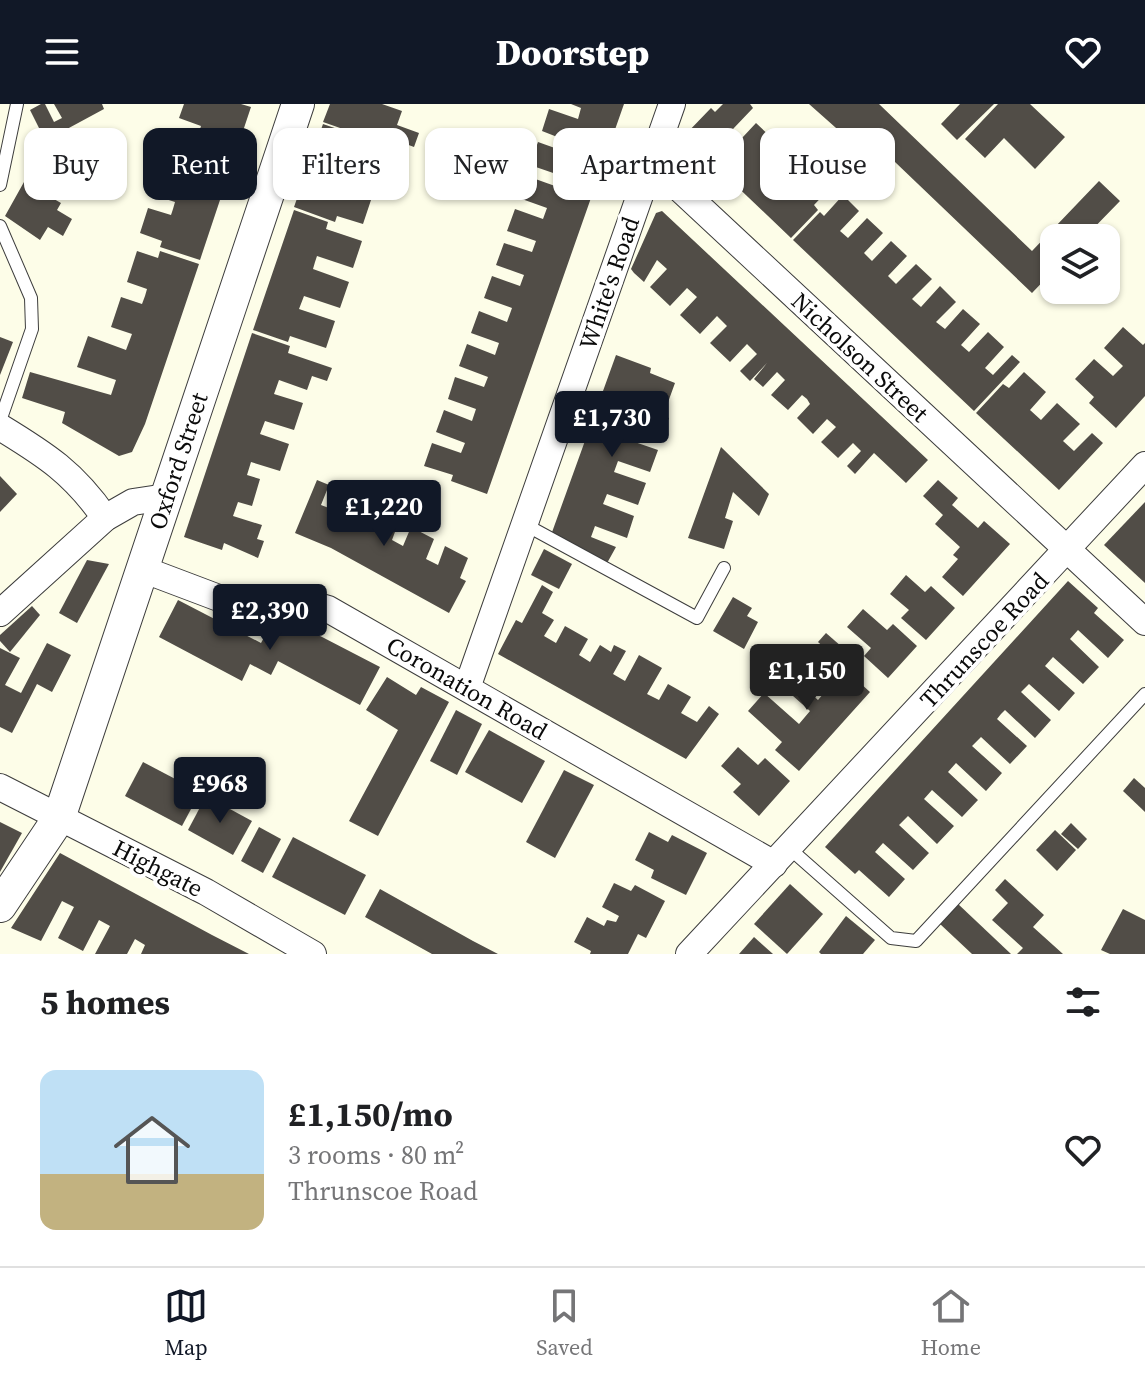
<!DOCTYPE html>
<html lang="en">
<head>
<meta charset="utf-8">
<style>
  :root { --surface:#fff; --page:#f2f2f2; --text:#202124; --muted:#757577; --line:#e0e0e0; --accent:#111827 }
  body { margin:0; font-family:"Source Serif 4",serif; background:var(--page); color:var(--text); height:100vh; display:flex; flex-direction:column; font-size:30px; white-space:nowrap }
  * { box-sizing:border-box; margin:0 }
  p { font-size:26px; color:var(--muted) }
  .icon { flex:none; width:44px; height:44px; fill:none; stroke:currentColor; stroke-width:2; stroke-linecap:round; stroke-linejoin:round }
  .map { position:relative; height:850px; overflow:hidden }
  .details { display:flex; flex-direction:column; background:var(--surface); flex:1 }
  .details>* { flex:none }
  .hud { position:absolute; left:24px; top:24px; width:1098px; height:72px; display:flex; gap:16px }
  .tools { position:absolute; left:1040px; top:120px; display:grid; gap:16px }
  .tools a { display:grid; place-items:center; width:80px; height:80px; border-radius:16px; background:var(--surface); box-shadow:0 2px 6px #0004; font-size:40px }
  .price { position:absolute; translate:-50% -68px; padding:0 18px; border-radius:8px; background:var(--accent); color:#fff; font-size:26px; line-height:52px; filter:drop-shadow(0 2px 4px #0008) }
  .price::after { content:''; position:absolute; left:50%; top:48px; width:24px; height:18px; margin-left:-12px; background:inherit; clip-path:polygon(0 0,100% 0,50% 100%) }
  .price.active { background:#222; color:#fff }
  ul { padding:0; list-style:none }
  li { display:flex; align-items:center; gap:24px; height:200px; padding:0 40px }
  li span { display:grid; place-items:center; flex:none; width:224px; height:160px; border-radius:16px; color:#555 }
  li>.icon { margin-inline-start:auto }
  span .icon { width:96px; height:96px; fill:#fffc; stroke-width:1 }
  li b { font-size:34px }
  h2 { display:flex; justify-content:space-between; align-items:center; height:96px; padding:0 40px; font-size:34px }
  .pill { padding:0 28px; border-radius:16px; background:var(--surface); box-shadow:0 2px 6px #0004; font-size:28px; line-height:72px }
  .pill.active { background:var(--accent); color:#fff }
  header { display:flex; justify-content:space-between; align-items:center; height:104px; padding:0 40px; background:var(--accent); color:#fff; font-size:36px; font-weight:800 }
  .menu { display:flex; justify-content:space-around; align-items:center; height:112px; border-top:2px solid var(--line); background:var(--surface); font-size:22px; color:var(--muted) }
  .menu a { display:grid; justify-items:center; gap:4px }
  .menu .active { color:var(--accent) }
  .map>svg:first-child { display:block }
  .building { fill:#514d47 }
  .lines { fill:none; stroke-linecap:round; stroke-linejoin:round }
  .service-casing { stroke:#3d3d3d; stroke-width:14 }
  .minor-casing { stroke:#3d3d3d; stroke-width:28 }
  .tertiary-casing { stroke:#3d3d3d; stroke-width:34 }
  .service { stroke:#fff; stroke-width:12 }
  .minor { stroke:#fff; stroke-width:26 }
  .tertiary { stroke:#fff; stroke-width:32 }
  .labels { text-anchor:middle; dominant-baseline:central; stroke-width:8; stroke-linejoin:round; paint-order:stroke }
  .street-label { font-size:24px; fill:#0a0a0a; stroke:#fff }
</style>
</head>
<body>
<header><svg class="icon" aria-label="menu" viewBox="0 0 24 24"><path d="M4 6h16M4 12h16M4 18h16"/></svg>Doorstep<svg class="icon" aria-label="heart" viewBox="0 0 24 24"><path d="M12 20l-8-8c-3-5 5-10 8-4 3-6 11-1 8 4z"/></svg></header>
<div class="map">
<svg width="1145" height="850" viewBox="0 0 1145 850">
  <rect width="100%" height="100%" fill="#fdfde8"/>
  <g class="building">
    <polygon points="41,0 45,0 54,18 62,14 54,0 102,0 104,5 67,25 81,52 47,70 27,33 40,26 30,6"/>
    <polygon points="184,0 241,0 251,3 200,156 160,143 162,137 140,129 148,104 171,111 173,105 175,98 153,91 161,65 184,73 188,60 166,53 174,27 197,35 201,22 179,14"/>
    <polygon points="330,0 382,0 402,7 397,21 419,29 414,43 363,24 360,31 323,18"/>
    <polygon points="571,0 624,0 487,390 451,377 453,371 424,362 432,339 461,349 465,339 436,328 444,306 472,317 476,305 448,295 455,273 484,283 488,273 459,262 467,240 495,251 499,239 471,229 479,207 507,218 512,204 484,194 492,172 520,182 524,171 496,161 504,139 532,148 536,137 507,127 515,105 543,115 547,104 519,94 527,72 555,82 559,71 530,61 538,38 566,48 570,38 542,27 549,5 578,15 581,4"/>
    <polygon points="723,0 750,0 753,4 733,25 742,34 756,19 774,36 760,51 769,59 783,44 801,61 786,76 796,85 816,63 834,80 814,101 818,106 791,134 684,32 711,4 715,8"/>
    <polygon points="809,0 879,0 1032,147 1099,77 1120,97 1084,134 1054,134 1054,166 1032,189 872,36 862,47"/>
    <polygon points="960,0 994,0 957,36 941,20"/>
    <polygon points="998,0 1030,0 1065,33 1035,65 1004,34 985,54 965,35"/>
    <polygon points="323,20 364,34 361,42 386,51 376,78 352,70 347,84 372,93 363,120 337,112 335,118 294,103"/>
    <polygon points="24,78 61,99 57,106 72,115 63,132 48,123 40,136 5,112"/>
    <polygon points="843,91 859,107 840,127 848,134 867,114 883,129 864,149 872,157 891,137 907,152 888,172 896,180 916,160 932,175 912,195 921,203 940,182 956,198 936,218 945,225 963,205 980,220 961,241 969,248 988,228 1004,243 985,264 993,271 1012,251 1020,258 974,307 793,136 820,108 824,112"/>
    <polygon points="294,106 328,118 326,125 362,137 353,164 317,152 315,158 313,165 349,178 340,204 304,192 299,205 335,217 326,244 290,232 288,238 253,226"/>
    <polygon points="662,107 928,356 906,379 874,349 855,370 847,362 861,347 853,339 838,354 821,338 836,323 827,315 813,330 797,314 810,300 807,295 802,291 788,306 771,291 785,276 777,268 763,283 754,275 767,259 750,277 740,267 757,250 747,240 730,258 710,239 727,222 717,212 700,230 680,211 697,193 687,184 670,202 650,183 667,165 657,156 644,178 634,169 631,165 656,109"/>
    <polygon points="137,147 158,154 160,147 199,160 145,320 132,348 119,352 62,319 65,308 22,294 30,268 111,291 116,276 77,263 88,232 126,246 132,230 111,223 121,193 142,200 145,192 147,185 127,178"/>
    <polygon points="1123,223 1143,241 1145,239 1145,292 1116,324 1089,299 1094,293 1075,275 1094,255 1113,272 1123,262 1104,244"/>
    <polygon points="252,229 290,242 288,249 332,264 327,277 312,272 307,286 279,276 274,290 303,299 294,326 265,317 260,330 289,340 280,367 251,358 247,371 260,375 252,402 238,398 233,412 262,421 257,435 264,437 258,454 224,439 222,446 184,433"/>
    <polygon points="0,233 13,238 0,271"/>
    <polygon points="616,251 651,264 650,269 675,279 667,301 642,291 638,302 669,314 661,335 630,324 626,335 658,346 650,368 618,357 614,368 646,379 638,401 607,390 603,400 634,412 627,434 595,422 591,433 616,443 606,461 551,431"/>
    <polygon points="1024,268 1046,288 1030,306 1041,316 1057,299 1080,320 1063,337 1074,347 1092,329 1103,339 1059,386 976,309 1003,280 1009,284"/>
    <polygon points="721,343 769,390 759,412 733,388 725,414 733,417 724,445 688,434"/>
    <polygon points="0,372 17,390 0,408"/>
    <polygon points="317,376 329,381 321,401 334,406 342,386 365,396 358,417 369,424 376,405 399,417 392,436 403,442 411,423 434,435 426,455 438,461 445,442 468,454 460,474 466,477 449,509 331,444 295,429"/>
    <polygon points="938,376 958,394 952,401 978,424 984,417 1010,440 963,492 942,473 958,455 953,451 960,443 935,420 943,411 923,392"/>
    <polygon points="1145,398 1145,479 1104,441"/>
    <polygon points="544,445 572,460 559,485 531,471"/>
    <polygon points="87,456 109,460 77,519 59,509"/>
    <polygon points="906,471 925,488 931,482 955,504 926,536 901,514 909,506 890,490"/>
    <polygon points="1068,477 1098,504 1094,509 1124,536 1108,554 1078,526 1070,535 1099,563 1083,580 1053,553 1045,562 1075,589 1059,607 1029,580 1021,588 1051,616 1035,634 1005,606 1001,610 997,615 1027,642 1010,660 981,633 972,642 1002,669 986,687 956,659 948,668 978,696 962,713 932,686 924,695 954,722 937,740 908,712 899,721 929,749 913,766 883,739 875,748 905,775 889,793 859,766 855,770 825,743"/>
    <polygon points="542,481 553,488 542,509 554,516 544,532 556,539 565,522 588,535 579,551 590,558 600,541 611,548 614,541 626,547 613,570 625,577 639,551 662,564 647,590 659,596 668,580 691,593 681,609 697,618 709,602 719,610 686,655 498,550 516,516 522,519"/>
    <polygon points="733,493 752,504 747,512 758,518 744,545 713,527"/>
    <polygon points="178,496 261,539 272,519 292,530 297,520 380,563 360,601 278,557 271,571 250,560 242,577 159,533"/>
    <polygon points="32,502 40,511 10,548 0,537 0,531"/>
    <polygon points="863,505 887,526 893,520 917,542 888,574 864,552 871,544 847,523"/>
    <polygon points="826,529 850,550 841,559 818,538"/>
    <polygon points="47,539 71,551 52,588 37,580 12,629 0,623 0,544 20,554 5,581 21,589"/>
    <polygon points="766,549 818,596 836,575 831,570 834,561 840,561 870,588 799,667 775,646 782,638 748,607 764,589 799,620 810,607 757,560"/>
    <polygon points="387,573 416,591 421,583 449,598 378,732 349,717 398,626 366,606"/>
    <polygon points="456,606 482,620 457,671 430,657"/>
    <polygon points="489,626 545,657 522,699 465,668"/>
    <polygon points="738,643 758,661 765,654 790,677 759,712 733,688 741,680 721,662"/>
    <polygon points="143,658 200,688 182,722 125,692"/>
    <polygon points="564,666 594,681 555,754 526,738"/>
    <polygon points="1134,674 1145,684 1145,708 1123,687"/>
    <polygon points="206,692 252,717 233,751 188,726"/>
    <polygon points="0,718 22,729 0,768"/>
    <polygon points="1071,719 1087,735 1078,745 1061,730"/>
    <polygon points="259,723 281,735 263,769 241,757"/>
    <polygon points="1055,726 1076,746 1057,767 1036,746"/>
    <polygon points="649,728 668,738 672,731 707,749 686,791 651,774 654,766 635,756"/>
    <polygon points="293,733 366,771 345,811 272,773"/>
    <polygon points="60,749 212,831 249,850 141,850 145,841 135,835 127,850 95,850 110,822 99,816 83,847 58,834 74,803 62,797 41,837 11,824"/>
    <polygon points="1005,775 1044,811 1033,823 1063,850 1017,850 1023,844 992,816 1008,799 995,786"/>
    <polygon points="614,779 631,787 635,781 665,797 646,834 638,830 628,850 590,850 591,847 574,838 587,813 604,822 607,816 616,818 619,812 602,803"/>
    <polygon points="790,780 823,810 787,850 754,820"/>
    <polygon points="380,785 473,837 498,850 432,850 405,835 365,813"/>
    <polygon points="957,799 1011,850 972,850 939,819"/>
    <polygon points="1123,805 1145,816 1145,850 1110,850 1101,846"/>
    <polygon points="846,812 875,836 863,850 821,850 819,848"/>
    <polygon points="754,833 773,850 739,850"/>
  </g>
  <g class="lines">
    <defs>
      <g id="service">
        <polyline points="0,81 17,0"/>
        <polyline points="0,122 31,194 32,225 0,317"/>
        <polyline points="524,420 697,514 724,464"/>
        <polyline points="789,744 891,834 916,837 1145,590"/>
      </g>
      <g id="minor">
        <polyline points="651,61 679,84 1145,518"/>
        <path d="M0,323c46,28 74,46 105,91"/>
        <polyline points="142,465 232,499 294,495 328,505 774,760"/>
        <polyline points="0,509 105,414 133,398 166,393"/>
        <polyline points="467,584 672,0"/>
        <polyline points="0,683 206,788 313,850"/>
        <polyline points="689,850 1145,361"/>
      </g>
      <polyline id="tertiary" points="0,802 59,714 298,0"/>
    </defs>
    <use href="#service" class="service-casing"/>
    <use href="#minor" class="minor-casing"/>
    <use href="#tertiary" class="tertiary-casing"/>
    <use href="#service" class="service"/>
    <use href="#minor" class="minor"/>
    <use href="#tertiary" class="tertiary"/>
  </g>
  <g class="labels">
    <g class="street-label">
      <text transform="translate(609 179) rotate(-71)">White's Road</text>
      <text transform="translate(860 253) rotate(43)">Nicholson Street</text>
      <text transform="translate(178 357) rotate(-72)">Oxford Street</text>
      <text transform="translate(984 536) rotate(-47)">Thrunscoe Road</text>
      <text transform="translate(467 584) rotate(30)">Coronation Road</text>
      <text transform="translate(158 764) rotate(27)">Highgate</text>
    </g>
  </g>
</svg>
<div class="tools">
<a><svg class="icon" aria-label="layers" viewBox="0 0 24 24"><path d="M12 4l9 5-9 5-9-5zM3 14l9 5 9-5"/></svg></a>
</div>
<b class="price" style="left:612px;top:355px">£1,730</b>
<b class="price" style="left:384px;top:444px">£1,220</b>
<b class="price" style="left:270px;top:548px">£2,390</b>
<b class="price active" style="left:807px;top:608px">£1,150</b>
<b class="price" style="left:220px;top:721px">£968</b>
<div class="hud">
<a class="pill">Buy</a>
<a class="pill active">Rent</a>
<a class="pill">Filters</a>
<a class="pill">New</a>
<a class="pill">Apartment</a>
<a class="pill">House</a>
</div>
</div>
<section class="details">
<h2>5 homes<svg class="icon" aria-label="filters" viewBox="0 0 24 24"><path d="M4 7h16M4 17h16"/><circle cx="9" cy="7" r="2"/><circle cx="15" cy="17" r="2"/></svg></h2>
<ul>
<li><span style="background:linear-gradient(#bfe0f5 65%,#c2b280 0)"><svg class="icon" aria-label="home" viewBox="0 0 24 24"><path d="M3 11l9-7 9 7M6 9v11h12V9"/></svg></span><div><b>£1,150/mo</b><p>3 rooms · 80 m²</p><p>Thrunscoe Road</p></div><svg class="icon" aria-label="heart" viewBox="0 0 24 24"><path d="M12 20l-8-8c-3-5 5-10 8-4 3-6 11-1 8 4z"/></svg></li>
</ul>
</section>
<nav class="menu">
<a class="active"><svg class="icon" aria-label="map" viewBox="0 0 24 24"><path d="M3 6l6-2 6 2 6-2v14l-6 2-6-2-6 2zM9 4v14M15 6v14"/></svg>Map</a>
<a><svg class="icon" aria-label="saved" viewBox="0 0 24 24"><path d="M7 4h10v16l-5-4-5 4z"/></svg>Saved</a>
<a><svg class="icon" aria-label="home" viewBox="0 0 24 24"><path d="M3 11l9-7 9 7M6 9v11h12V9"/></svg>Home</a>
</nav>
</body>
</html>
